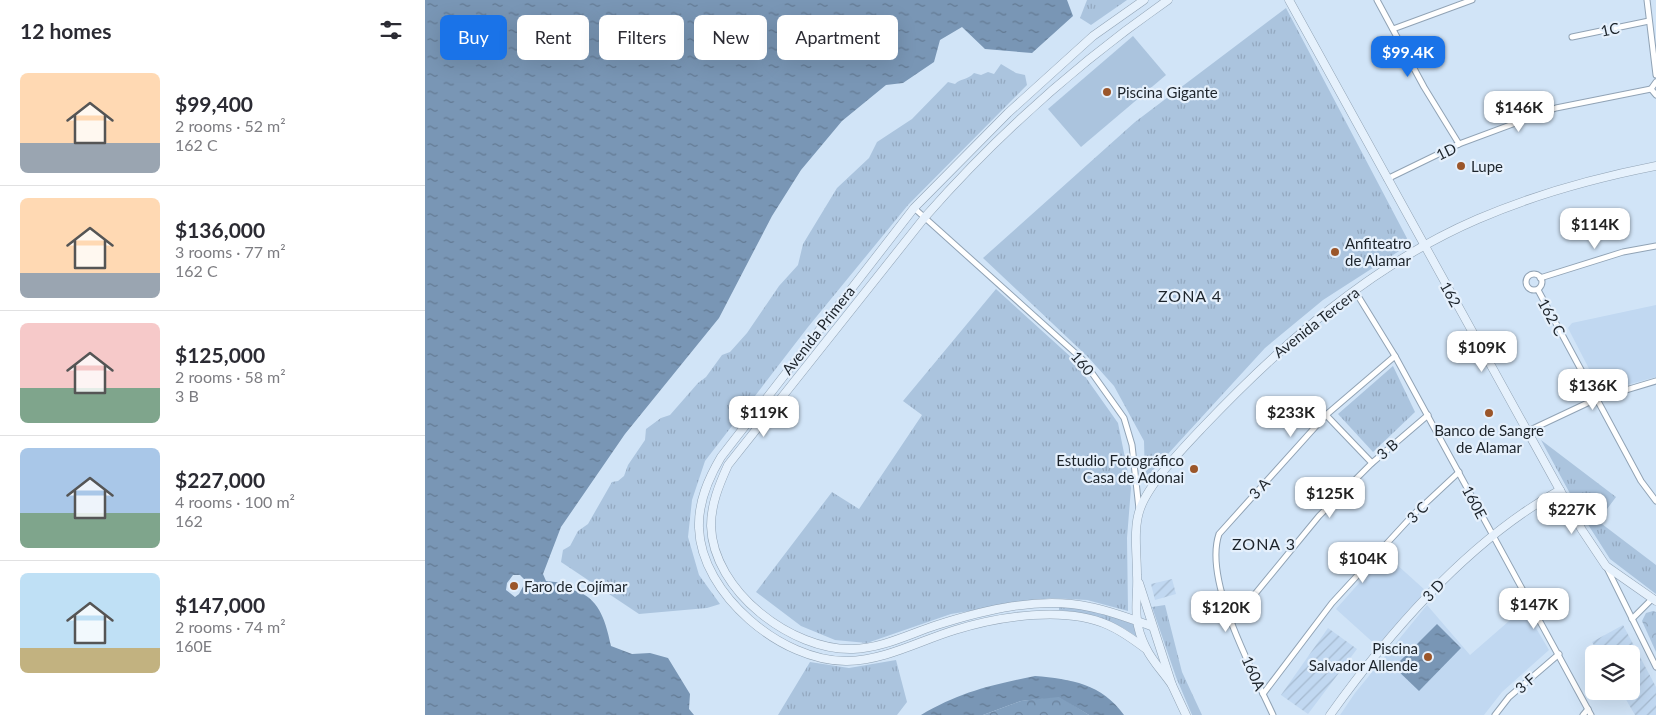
<!DOCTYPE html>
<html lang="en">
<head>
<meta charset="utf-8">
<style>
  :root { --surface:#fff; --page:#f2f2f3; --text:#2b2b33; --muted:#7c7c81; --line:#e1e1e2; --accent:#1a73e8 }
  body { margin:0; font-family:Lato,sans-serif; background:var(--page); color:var(--text); height:100vh; display:flex; flex-direction:column; font-size:19px; white-space:nowrap }
  * { box-sizing:border-box; margin:0 }
  p { font-size:16px; color:var(--muted) }
  .icon { flex:none; width:28px; height:28px; fill:none; stroke:currentColor; stroke-width:2; stroke-linecap:round; stroke-linejoin:round }
  .map { position:relative; flex:1; overflow:hidden }
  .panel { display:flex; flex-direction:column; background:var(--surface); width:425px }
  .panel>* { flex:none }
  .banner { position:absolute; left:15px; top:15px; width:475px; height:45px; display:flex; gap:10px }
  .tools { position:absolute; left:1160px; top:645px; display:grid; gap:10px }
  .tools a { display:grid; place-items:center; width:55px; height:55px; border-radius:8px; background:var(--surface); box-shadow:0 5px 20px #0002; font-size:25px }
  .price { position:absolute; translate:-50% -42px; padding:0 11px; border-radius:10px; background:#fff; color:#222; font-size:16px; line-height:32px; filter:drop-shadow(0 1px 2px #0008) }
  .price::after { content:''; position:absolute; left:50%; top:30px; width:15px; height:11px; margin-left:-8px; background:inherit; clip-path:polygon(0 0,100% 0,50% 100%) }
  .price.on { background:var(--accent); color:#fff }
  ul { padding:0; list-style:none }
  li { display:flex; align-items:center; gap:15px; height:125px; padding:0 20px }
  li+li { border-top:1px solid var(--line) }
  li span { display:grid; place-items:center; flex:none; width:140px; height:100px; border-radius:8px; color:#555 }
  li>.icon { margin-inline-start:auto }
  span .icon { width:60px; height:60px; fill:#fffc; stroke-width:1 }
  li b { font-size:21px }
  h2 { display:flex; justify-content:space-between; align-items:center; height:60px; padding:0 20px; font-size:21px }
  .chip { padding:0 18px; border-radius:8px; background:var(--surface); box-shadow:0 5px 20px #0002; font-size:18px; line-height:45px }
  .chip.on { background:var(--accent); color:#fff }
  main { display:flex; flex:1; min-height:0 }
  .map>svg:first-child { display:block }
  .built { fill:#c1d8f1 }
  .industrial { fill:url(#industrial-furrows) }
  .grass { fill:url(#grass-tufts) }
  .forest { fill:url(#forest-crowns) }
  .park { fill:url(#park-crowns) }
  .pitch { fill:#abc4de }
  .water { fill:url(#water-ripples); fill-rule:evenodd }
  .lines { fill:none; stroke-linecap:round; stroke-linejoin:round }
  .street-casing { stroke:#91a3b5; stroke-width:7 }
  .secondary-casing { stroke:#91a3b5; stroke-width:9 }
  .street { stroke:#fff; stroke-width:5 }
  .secondary { stroke:#e6f1fc; stroke-width:8 }
  .poi-dot { fill:#9b562a; stroke:#e5f0fc; stroke-width:2 }
  .labels { text-anchor:middle; dominant-baseline:central; stroke-width:4.5; stroke-linejoin:round; paint-order:stroke }
  .street-label { font-size:15px; fill:#1d242b; stroke:#e5f0fc }
  .poi-label { font-size:15px; fill:#1d242b; stroke:#e5f0fc; text-anchor:start }
  .neighbourhood-label { font-size:16px; letter-spacing:1px; fill:#1d242b; stroke:#e5f0fc }
</style>
</head>
<body>
<main>
<section class="panel">
<h2>12 homes<svg class="icon" aria-label="filters" viewBox="0 0 24 24"><path d="M4 7h16M4 17h16"/><circle cx="9" cy="7" r="2"/><circle cx="15" cy="17" r="2"/></svg></h2>
<ul>
<li><span style="background:linear-gradient(#ffd9b3 70%,#9aa5b1 0)"><svg class="icon" aria-label="home" viewBox="0 0 24 24"><path d="M3 11l9-7 9 7M6 9v11h12V9"/></svg></span><div><b>$99,400</b><p>2 rooms · 52 m²</p><p>162 C</p></div></li>
<li><span style="background:linear-gradient(#ffd9b3 75%,#9aa5b1 0)"><svg class="icon" aria-label="home" viewBox="0 0 24 24"><path d="M3 11l9-7 9 7M6 9v11h12V9"/></svg></span><div><b>$136,000</b><p>3 rooms · 77 m²</p><p>162 C</p></div></li>
<li><span style="background:linear-gradient(#f6c9c9 65%,#7fa58c 0)"><svg class="icon" aria-label="home" viewBox="0 0 24 24"><path d="M3 11l9-7 9 7M6 9v11h12V9"/></svg></span><div><b>$125,000</b><p>2 rooms · 58 m²</p><p>3 B</p></div></li>
<li><span style="background:linear-gradient(#a9c7e8 65%,#7fa58c 0)"><svg class="icon" aria-label="home" viewBox="0 0 24 24"><path d="M3 11l9-7 9 7M6 9v11h12V9"/></svg></span><div><b>$227,000</b><p>4 rooms · 100 m²</p><p>162</p></div></li>
<li><span style="background:linear-gradient(#bfe0f5 75%,#c2b280 0)"><svg class="icon" aria-label="home" viewBox="0 0 24 24"><path d="M3 11l9-7 9 7M6 9v11h12V9"/></svg></span><div><b>$147,000</b><p>2 rooms · 74 m²</p><p>160E</p></div></li>
</ul>
</section>
<div class="map">
<svg width="1231" height="715" viewBox="0 0 1231 715">
  <defs>
    <pattern id="industrial-furrows" width="10" height="10" patternUnits="userSpaceOnUse" patternTransform="scale(1.25)"><rect width="10" height="10" fill="#c1d8f1"/><path d="M-1 1l2-2M0 10L10 0M9 11l2-2" fill="none" stroke="#a5b9cf"/></pattern>
    <pattern id="grass-tufts" width="24" height="20" patternUnits="userSpaceOnUse" patternTransform="scale(1.25)"><rect width="24" height="20" fill="#abc4de"/><path d="M3 7l-1-3M5 7V3M7 7l1-3M15 17l-1-3M17 17v-4M19 17l1-3" fill="none" stroke="#93a8bf"/></pattern>
    <pattern id="forest-crowns" width="20" height="18" patternUnits="userSpaceOnUse" patternTransform="scale(1.25)"><rect width="20" height="18" fill="#819fbe"/><path d="M2 6a3 3 0 1 1 6 0M12 15a3 3 0 1 1 6 0" fill="none" stroke="#69819b"/></pattern>
    <pattern id="park-crowns" width="20" height="18" patternUnits="userSpaceOnUse" patternTransform="scale(1.25)"><rect width="20" height="18" fill="#abc4de"/><path d="M2 6a3 3 0 1 1 6 0M12 15a3 3 0 1 1 6 0" fill="none" stroke="#93a8bf"/></pattern>
    <pattern id="water-ripples" width="26" height="14" patternUnits="userSpaceOnUse" patternTransform="scale(1.25)"><rect width="26" height="14" fill="#7996b5"/><path d="M2 4q2-2 4 0t4 0M15 11q2-2 4 0t4 0" fill="none" stroke="#637a93"/></pattern>
  </defs>
  <rect width="100%" height="100%" fill="#d1e4f7"/>
  <g class="built">
    <polygon points="1231,305 1231,377 1176,392 1143,328 1147,323"/>
    <polygon points="960,554 1001,591 952,646 911,609"/>
    <polygon points="1002,605 1045,655 1099,608 1124,650 1077,692 1059,715 915,715 930,693"/>
  </g>
  <g class="industrial">
    <polygon points="747,579 751,594 730,600 726,584"/>
    <polygon points="1198,625 1231,687 1231,715 1210,715 1196,691 1206,691 1206,654 1174,654 1167,642"/>
    <polygon points="903,628 932,649 883,714 856,695"/>
  </g>
  <g class="grass">
    <polygon points="662,0 702,0 666,25 655,18"/>
    <polygon points="861,8 985,244 898,300 840,348 720,479 719,441 689,386 663,357 558,258 710,122"/>
    <path d="M576,64l15,9 9,2 2,10 -119,120 -100,122 -103,134 -13,39 -4,37 11,38 21,29 -13,4 -68,6 -78,-52 2,-12 7,-4 8,-15 10,-7 24,-42 6,-1 6,-5 4,-11 17,-25 1,-11 15,-11 9,-3 28,-32 8,-6 16,-22 8,-3 17,-19 32,-47 19,-21 5,-21 34,-56 32,-30 8,-16 35,-23 36,-37 7,2c6,-6 13,-4 19,-11l7,2 7,-3 6,2z"/>
    <polygon points="571,289 647,358 693,423 706,488 702,538 703,611 662,600 625,598 526,614 442,643 410,640 376,626 331,592 407,492 434,509 497,415 478,401"/>
    <polygon points="968,366 990,412 948,452 913,414"/>
    <polygon points="1116,440 1191,497 1173,521 1231,565 1231,594 1185,559 1155,512"/>
    <polygon points="740,605 757,672 777,715 767,715 751,677 727,607"/>
    <path d="M634,606l37,5 37,13 7,15c-29,-21 -47,-25 -81,-29z"/>
    <polygon points="471,660 482,702 472,715 353,715 385,662 424,668"/>
  </g>
  <polygon class="forest" points="634,696 664,715 558,715 596,701"/>
  <polygon class="park" points="1228,611 1231,612 1231,652 1217,621 1221,613"/>
  <polygon class="pitch" points="708,36 741,75 656,147 623,109"/>
  <g class="water">
    <path d="M0,0h642l6,16 -41,37 -47,-4 -23,-22 -22,13 -6,22 -31,21 -17,2 -44,36 -41,49 -29,46 -53,102 -94,116 -64,93 -18,47 3,7 18,2c10,11 9,5 19,11 19,10 24,34 28,52l21,8 18,-1 18,5 22,36 -1,15 5,6h-269zM88,575h7l6,6 -7,13 -4,3 -9,-7 1,-7z"/>
    <polygon points="1012,624 1036,648 994,691 969,667"/>
    <path d="M610,676c36,3 67,8 89,39h-35l-30,-18 -38,4 -38,14h-62c39,-23 70,-30 114,-39z"/>
  </g>
  <g class="lines">
    <defs>
      <g id="street">
        <polyline points="952,0 999,87 1034,144"/>
        <polyline points="1222,0 1231,75"/>
        <polyline points="968,29 1047,0"/>
        <polyline points="1147,37 1224,21"/>
        <polyline points="1231,82 1226,89 1231,95"/>
        <polyline points="962,179 1034,144 1131,108 1226,89"/>
        <polyline points="489,208 657,359 699,418 707,445 714,509"/>
        <circle cx="1109" cy="282" r="8"/>
        <polyline points="1115,278 1198,252 1231,246"/>
        <polyline points="1113,290 1216,481 1231,501"/>
        <polyline points="930,291 970,356 1166,715"/>
        <polyline points="901,415 947,463"/>
        <polyline points="1103,431 1171,399 1231,381"/>
        <polyline points="1182,568 1231,667"/>
        <polyline points="1207,619 1228,598"/>
        <polyline points="807,622 894,516 947,463 1003,415"/>
        <polyline points="838,694 907,603 988,515 1034,472"/>
        <path d="M848,715c-20,-44 -70,-134 -54,-181l107,-119 69,-59"/>
        <polyline points="1070,715 1084,697 1134,654"/>
        <polyline points="1158,715 1163,709"/>
      </g>
      <g id="secondary">
        <path d="M719,0l-51,36 -85,77 -94,95 -193,249c-13,22 -23,45 -22,71 2,66 83,134 148,133 39,-1 72,-20 108,-31 44,-14 111,-24 153,-5 14,6 26,15 38,24"/>
        <polyline points="864,0 1157,530 1181,566 1231,601"/>
        <polyline points="714,583 747,685 761,715"/>
        <path d="M726,626c-20,-7 -40,-15 -61,-19 -50,-11 -106,3 -153,18 -28,9 -54,23 -84,24 -61,2 -140,-58 -142,-123 0,-22 8,-41 17,-61l197,-248c72,-82 154,-155 243,-217"/>
        <path d="M747,685c-8,-12 -20,-24 -26,-37 -4,-8 -8,-19 -9,-28 -2,-15 1,-30 0,-45 0,-21 -4,-47 3,-66 9,-26 44,-62 63,-82 79,-83 168,-162 275,-208 58,-25 117,-41 178,-53"/>
        <path d="M905,715c61,-85 138,-174 230,-225"/>
      </g>
    </defs>
    <use href="#street" class="street-casing"/>
    <use href="#secondary" class="secondary-casing"/>
    <use href="#street" class="street"/>
    <use href="#secondary" class="secondary"/>
  </g>
  <g class="poi-dot">
    <circle cx="682" cy="92" r="5"/>
    <circle cx="1036" cy="166" r="5"/>
    <circle cx="910" cy="252" r="5"/>
    <circle cx="1064" cy="413" r="5"/>
    <circle cx="769" cy="469" r="5"/>
    <circle cx="89" cy="586" r="5"/>
    <circle cx="1003" cy="657" r="5"/>
  </g>
  <g class="labels">
    <g class="street-label">
      <text transform="translate(1185 29) rotate(-12)">1C</text>
      <text transform="translate(1021 151) rotate(-26)">1D</text>
      <text transform="translate(1026 294) rotate(61)">162</text>
      <text transform="translate(1127 317) rotate(62)">162 C</text>
      <text transform="translate(891 322) rotate(-38)">Avenida Tercera</text>
      <text transform="translate(393 330) rotate(-52)">Avenida Primera</text>
      <text transform="translate(658 363) rotate(49)">160</text>
      <text transform="translate(962 449) rotate(-41)">3 B</text>
      <text transform="translate(834 488) rotate(-47)">3 A</text>
      <text transform="translate(1050 502) rotate(62)">160E</text>
      <text transform="translate(992 512) rotate(-45)">3 C</text>
      <text transform="translate(1008 590) rotate(-47)">3 D</text>
      <text transform="translate(829 673) rotate(66)">160A</text>
      <text transform="translate(1100 683) rotate(-41)">3 F</text>
    </g>
    <g class="poi-label">
      <text x="692" y="92">Piscina Gigante</text>
      <text x="1046" y="166">Lupe</text>
      <text x="920" y="243">Anfiteatro<tspan x="920" dy="17">de Alamar</tspan></text>
      <text x="1064" y="430" text-anchor="middle">Banco de Sangre<tspan x="1064" dy="17">de Alamar</tspan></text>
      <text x="759" y="460" text-anchor="end">Estudio Fotográfico<tspan x="759" dy="17">Casa de Adonai</tspan></text>
      <text x="99" y="586">Faro de Cojímar</text>
      <text x="993" y="648" text-anchor="end">Piscina<tspan x="993" dy="17">Salvador Allende</tspan></text>
    </g>
    <g class="neighbourhood-label">
      <text x="765" y="295">ZONA 4</text>
      <text x="839" y="543">ZONA 3</text>
    </g>
  </g>
</svg>
<div class="tools">
<a><svg class="icon" aria-label="layers" viewBox="0 0 24 24"><path d="M12 4l9 5-9 5-9-5zM3 14l9 5 9-5"/></svg></a>
</div>
<b class="price on" style="left:983px;top:78px">$99.4K</b>
<b class="price" style="left:1094px;top:133px">$146K</b>
<b class="price" style="left:1170px;top:250px">$114K</b>
<b class="price" style="left:1057px;top:373px">$109K</b>
<b class="price" style="left:1168px;top:411px">$136K</b>
<b class="price" style="left:339px;top:438px">$119K</b>
<b class="price" style="left:866px;top:438px">$233K</b>
<b class="price" style="left:905px;top:519px">$125K</b>
<b class="price" style="left:1147px;top:535px">$227K</b>
<b class="price" style="left:938px;top:584px">$104K</b>
<b class="price" style="left:1109px;top:630px">$147K</b>
<b class="price" style="left:801px;top:633px">$120K</b>
<div class="banner">
<a class="chip on">Buy</a>
<a class="chip">Rent</a>
<a class="chip">Filters</a>
<a class="chip">New</a>
<a class="chip">Apartment</a>
</div>
</div>
</main>
</body>
</html>
